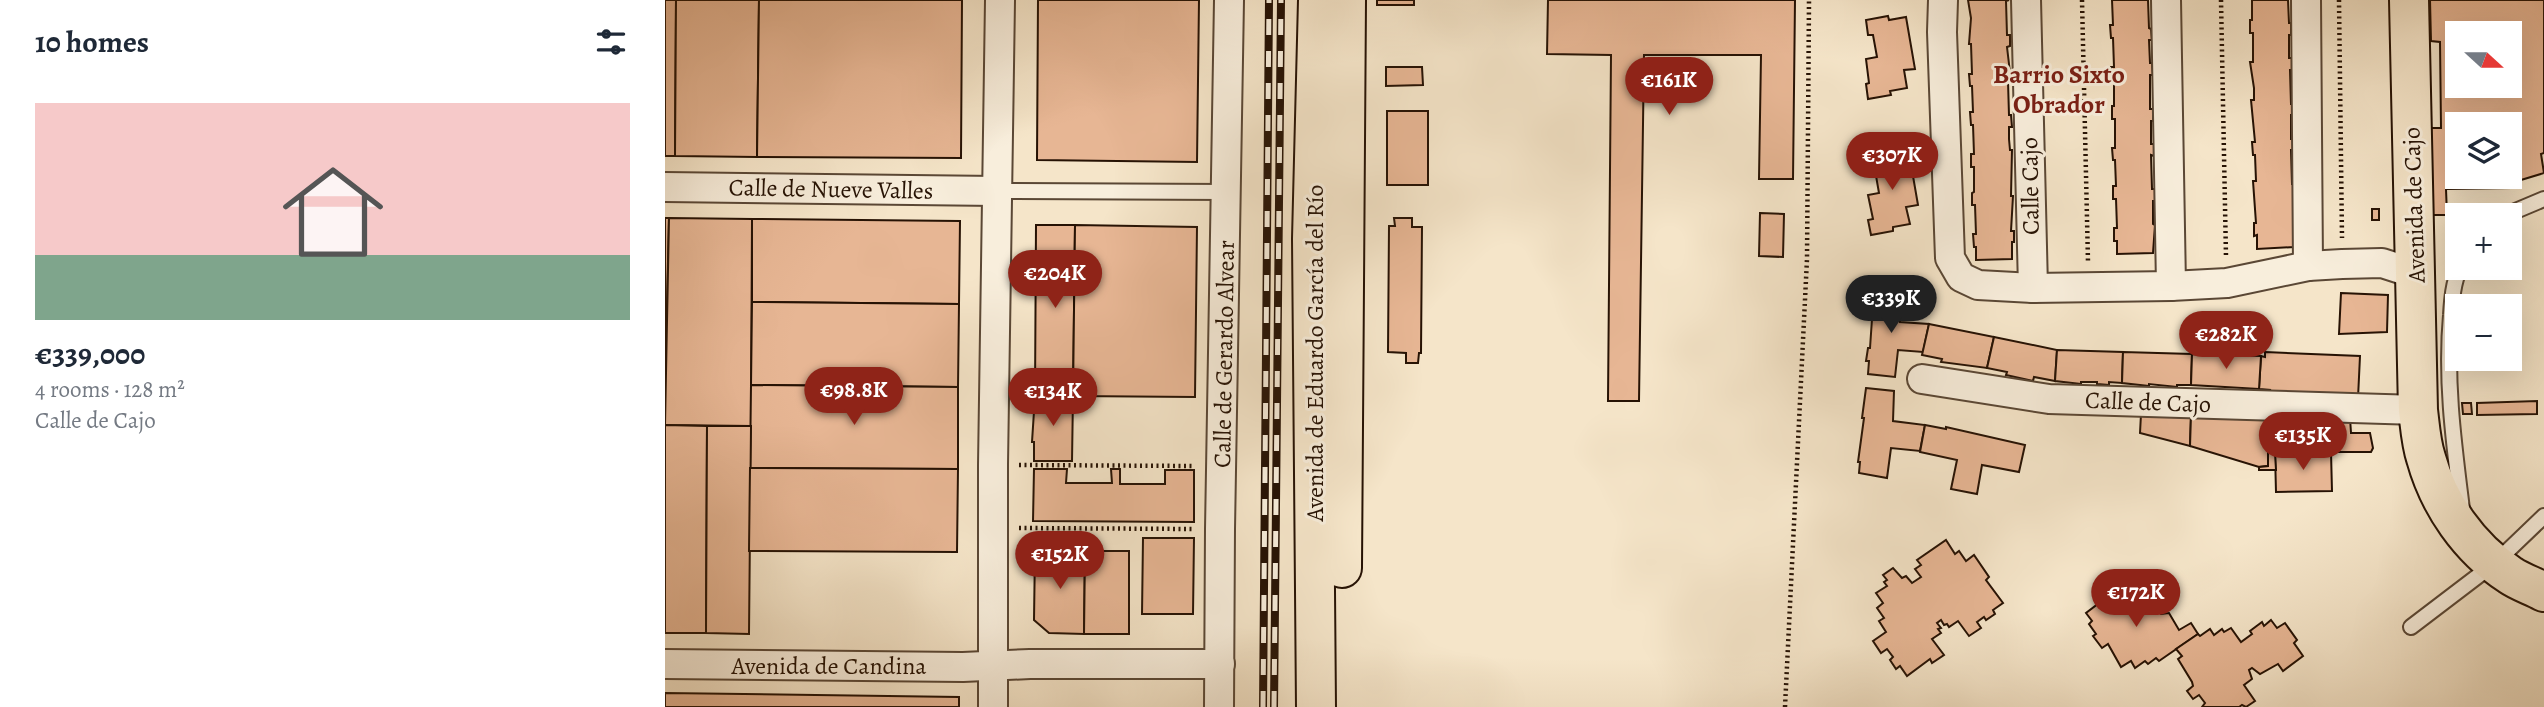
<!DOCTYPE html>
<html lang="en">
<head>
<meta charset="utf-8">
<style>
  :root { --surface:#fff; --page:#f2f2f3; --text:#1f2937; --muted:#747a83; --line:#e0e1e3; --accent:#8f2418 }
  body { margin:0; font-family:Alegreya,serif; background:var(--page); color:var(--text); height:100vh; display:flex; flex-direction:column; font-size:26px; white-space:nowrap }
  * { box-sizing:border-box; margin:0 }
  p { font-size:23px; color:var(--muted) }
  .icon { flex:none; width:38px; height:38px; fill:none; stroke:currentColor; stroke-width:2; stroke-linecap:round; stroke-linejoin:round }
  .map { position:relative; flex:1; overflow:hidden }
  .details { display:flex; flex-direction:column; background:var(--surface); width:665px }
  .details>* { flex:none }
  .needle { width:46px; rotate:111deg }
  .buttons { position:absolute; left:1780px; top:21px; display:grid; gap:14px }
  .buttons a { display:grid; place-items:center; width:77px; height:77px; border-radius:0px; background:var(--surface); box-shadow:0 7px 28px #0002; font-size:35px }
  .price { position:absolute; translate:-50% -60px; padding:0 16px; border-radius:24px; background:var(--accent); color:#fff; font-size:23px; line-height:46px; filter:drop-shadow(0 2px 4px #0008) }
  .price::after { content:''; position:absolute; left:50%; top:42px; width:21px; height:16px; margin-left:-10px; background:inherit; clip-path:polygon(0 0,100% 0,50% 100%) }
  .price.selected { background:#222; color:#fff }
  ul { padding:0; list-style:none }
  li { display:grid; align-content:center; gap:14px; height:371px; padding:0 35px }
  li+li { border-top:2px solid var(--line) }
  li span { display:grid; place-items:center; height:217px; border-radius:0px; color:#555 }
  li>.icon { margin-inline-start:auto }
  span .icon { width:126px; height:126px; fill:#fffc; stroke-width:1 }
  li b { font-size:30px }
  h2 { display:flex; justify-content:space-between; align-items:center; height:84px; padding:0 35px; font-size:30px }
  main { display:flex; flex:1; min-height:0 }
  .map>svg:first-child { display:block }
  .building { fill:#e7b694; stroke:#261204; stroke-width:2; fill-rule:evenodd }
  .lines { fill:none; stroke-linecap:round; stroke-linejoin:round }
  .service-casing { stroke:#5a4735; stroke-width:18 }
  .minor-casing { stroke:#5a4735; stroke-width:32 }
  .trunk-casing { stroke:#261204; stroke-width:42 }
  .path { stroke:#261204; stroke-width:4.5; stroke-dasharray:2 3.5; stroke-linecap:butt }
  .service { stroke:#f8eedc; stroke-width:14 }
  .minor { stroke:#f8eedc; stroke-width:28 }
  .trunk { stroke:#f5e5c9; stroke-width:38 }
  .rail-casing { stroke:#261204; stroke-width:8 }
  .rail { stroke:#f8eedc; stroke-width:5; stroke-dasharray:16; stroke-linecap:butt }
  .labels { text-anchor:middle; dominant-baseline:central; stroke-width:6; stroke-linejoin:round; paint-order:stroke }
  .street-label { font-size:24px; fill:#261204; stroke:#f8eedc }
  .neighbourhood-label { font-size:26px; font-weight:bold; fill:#7a1f14; stroke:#f8eedc }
</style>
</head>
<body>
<main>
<section class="details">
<h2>10 homes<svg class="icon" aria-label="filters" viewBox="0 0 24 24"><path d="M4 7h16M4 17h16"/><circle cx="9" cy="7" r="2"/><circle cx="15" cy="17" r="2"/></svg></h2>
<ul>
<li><span style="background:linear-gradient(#f6c9c9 70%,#7fa58c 0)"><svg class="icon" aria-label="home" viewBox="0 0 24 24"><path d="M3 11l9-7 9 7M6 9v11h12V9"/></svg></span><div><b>€339,000</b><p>4 rooms · 128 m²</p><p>Calle de Cajo</p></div></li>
</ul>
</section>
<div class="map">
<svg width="1879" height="707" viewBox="0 0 1879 707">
  <rect width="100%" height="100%" fill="#f5e5c9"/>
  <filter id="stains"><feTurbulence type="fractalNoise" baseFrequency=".00286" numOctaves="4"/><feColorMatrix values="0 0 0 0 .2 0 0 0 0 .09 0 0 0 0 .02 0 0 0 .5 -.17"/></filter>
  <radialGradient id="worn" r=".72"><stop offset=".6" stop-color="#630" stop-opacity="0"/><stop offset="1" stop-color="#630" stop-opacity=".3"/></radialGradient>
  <g class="building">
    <polygon points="0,0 11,0 10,156 0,156"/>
    <polygon points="11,0 94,0 92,157 10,156"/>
    <polygon points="94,0 297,0 296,158 92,157"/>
    <polygon points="373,0 534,0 532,162 372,160"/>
    <rect x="712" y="0" width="37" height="5"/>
    <polygon points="883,0 1130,0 1128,179 1094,179 1096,55 979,55 974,401 943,401 946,55 882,54"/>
    <polygon points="1303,0 1344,0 1341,1 1342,35 1345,35 1345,46 1342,47 1346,81 1343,81 1344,115 1346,115 1347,127 1344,127 1344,139 1345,150 1347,150 1346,196 1348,196 1346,231 1349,231 1349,242 1347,242 1347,259 1311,260 1311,247 1309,247 1308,234 1311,234 1310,205 1307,205 1307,193 1309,192 1309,167 1306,167 1306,154 1309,154 1308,125 1306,125 1305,112 1308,112 1307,86 1305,86 1304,74 1307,74 1306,44 1304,44 1306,18"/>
    <polygon points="1447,0 1483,0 1484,28 1486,29 1487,40 1484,40 1485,63 1487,63 1488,75 1485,75 1485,109 1488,109 1488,121 1486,121 1486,144 1489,144 1489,156 1486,155 1487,189 1490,189 1490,201 1488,201 1488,224 1490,225 1488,253 1452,254 1452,241 1449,241 1449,228 1452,228 1451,199 1448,199 1448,186 1451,186 1450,160 1448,160 1447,148 1450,148 1450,119 1447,119 1447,106 1449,106 1449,80 1446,80 1446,67 1449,67 1448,38 1446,38 1445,25 1448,25"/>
    <polygon points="1587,0 1623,0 1624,23 1626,23 1626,35 1624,35 1624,58 1627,58 1627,70 1625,70 1626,104 1628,104 1628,115 1626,115 1626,139 1629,139 1629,150 1626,150 1627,184 1630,184 1630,196 1628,196 1628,219 1631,219 1629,247 1592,249 1592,235 1589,236 1589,223 1591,223 1588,181 1591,181 1590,155 1588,155 1587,142 1590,142 1586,100 1589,100 1589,88 1585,62 1588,62 1588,33 1585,33 1585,20 1587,20"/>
    <path d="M1765,0h114v153l-3,1 3,19 -33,10v5l-65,1 1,26h-16l-2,-87h12l-1,-86 -9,-1zM1792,33h52v53h-52zM1792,124h52v53h-52z"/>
    <polygon points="1223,16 1224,20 1241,17 1250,69 1239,70 1242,88 1225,91 1226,95 1203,99 1201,84 1204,83 1201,59 1212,57 1208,35 1203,35 1201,20"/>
    <polygon points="721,67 757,67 758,85 721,86"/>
    <rect x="722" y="111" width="41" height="74"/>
    <polygon points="1226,152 1226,156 1244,153 1253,205 1241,207 1245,224 1228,227 1228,231 1206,235 1203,220 1208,219 1203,195 1214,193 1210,170 1206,171 1203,156"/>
    <rect x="1707" y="209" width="7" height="11"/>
    <polygon points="1095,213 1119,214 1118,257 1094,256"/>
    <polygon points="0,218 4,218 0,391"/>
    <polygon points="4,218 87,219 86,426 0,425"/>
    <polygon points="729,218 747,218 747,227 757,227 756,353 754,353 753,363 741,363 741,353 723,352 724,226 730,226"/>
    <polygon points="87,219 295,221 294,304 87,302"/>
    <polygon points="371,225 410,225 408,396 370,396"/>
    <polygon points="410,225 532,227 530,397 408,396"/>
    <polygon points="1209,293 1237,295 1235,322 1264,324 1258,352 1233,350 1230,377 1203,374 1204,361 1201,361 1203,348 1205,348 1207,319 1205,319"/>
    <polygon points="1676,293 1723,295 1722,332 1674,334"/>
    <polygon points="87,302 294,304 293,387 86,385"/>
    <polygon points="1264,324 1329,337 1322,368 1276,362 1277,359 1257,355"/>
    <polygon points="1329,337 1392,350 1390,381 1369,377 1368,381 1341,375 1342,372 1322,368"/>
    <polygon points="1392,350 1458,352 1457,383 1444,382 1444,385 1432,384 1432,382 1416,382 1416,384 1390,381"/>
    <polygon points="1458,352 1527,354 1526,385 1512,385 1512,387 1484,384 1484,386 1457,383"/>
    <polygon points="1600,352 1695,356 1693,398 1604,394 1605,390 1594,389 1596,356 1600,357"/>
    <polygon points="1527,354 1596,356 1594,389 1526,385"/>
    <polygon points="86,385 293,387 293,469 85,468"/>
    <polygon points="1201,388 1229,391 1228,421 1260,425 1255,451 1226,448 1222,478 1194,473 1195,462 1193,462 1199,418 1197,418"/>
    <polygon points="370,396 408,396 407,461 369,461 369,442 367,442"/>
    <polygon points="1872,401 1872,414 1812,415 1812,403"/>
    <polygon points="1797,403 1806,403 1807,414 1798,414"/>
    <polygon points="1476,414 1526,415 1525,446 1475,433"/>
    <polygon points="1526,415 1605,418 1606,442 1610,442 1610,453 1603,453 1603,466 1594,467 1525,446"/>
    <polygon points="1605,418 1649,424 1650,425 1631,432 1631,438 1625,441 1625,453 1610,453 1610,442 1606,442"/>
    <polygon points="1685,418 1686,433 1705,433 1708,448 1706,452 1666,452 1666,419"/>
    <polygon points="0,425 42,426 41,633 0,633"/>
    <polygon points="1260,425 1281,429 1281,427 1360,445 1354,472 1317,465 1312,494 1286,489 1292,460 1255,452"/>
    <polygon points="42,426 86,426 84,634 41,633"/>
    <polygon points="1666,452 1667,491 1611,492 1610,453"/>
    <polygon points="1603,453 1610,453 1611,470 1594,470 1594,467 1603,466"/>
    <polygon points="85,468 293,469 292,552 84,551"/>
    <polygon points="369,469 402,469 401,483 447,483 446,469 455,469 455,484 500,484 500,470 529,470 529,522 368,521"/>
    <polygon points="478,538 529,538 528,614 477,614"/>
    <polygon points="1281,540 1290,554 1294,551 1301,561 1309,555 1324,577 1321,580 1338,603 1328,610 1330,614 1321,620 1319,617 1312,622 1316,628 1304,636 1293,621 1284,627 1282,624 1279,625 1276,620 1272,623 1276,628 1273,629 1276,633 1267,639 1279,655 1267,663 1265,659 1242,676 1235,666 1231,669 1225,660 1228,657 1222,649 1216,653 1208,641 1221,632 1214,621 1219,618 1212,608 1218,603 1211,593 1222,586 1219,582 1222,580 1218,575 1228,568 1237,578 1241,576 1247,583 1256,577 1250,569 1256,565 1252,560"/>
    <polygon points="370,550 420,551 419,634 384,633 369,620"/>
    <polygon points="420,551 464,551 464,634 419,634"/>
    <polygon points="1455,587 1463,598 1469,594 1475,602 1484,596 1496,614 1504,613 1514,630 1526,623 1533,634 1494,661 1491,658 1483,664 1480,661 1470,668 1466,661 1456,667 1443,644 1437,648 1428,636 1431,634 1424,624 1427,621 1421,613 1434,603 1431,599 1443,590 1445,594"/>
    <polygon points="1606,620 1612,628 1620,623 1632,640 1629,643 1638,656 1618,671 1613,664 1595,674 1587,668 1584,670 1587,679 1579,685 1590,701 1581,707 1577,705 1574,707 1537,707 1540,703 1534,695 1528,699 1522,691 1528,686 1527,682 1513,659 1517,656 1511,649 1533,634 1535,636 1545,629 1549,635 1557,629 1559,632 1566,628 1576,642 1587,634 1585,631 1597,622 1599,626"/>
    <polygon points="0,693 294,697 294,707 0,707"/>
  </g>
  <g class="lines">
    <defs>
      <g id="service">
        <polyline points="332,191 562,192"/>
        <polyline points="1841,215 1879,199"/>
        <path d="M1795,268c-7,15 -8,31 -9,47 -6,65 3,130 11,194"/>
        <polyline points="1746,627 1830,563 1879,516"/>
      </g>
      <g id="minor">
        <polyline points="1278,0 1277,32 1285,258 1296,277 1313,285 1368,288 1506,286 1562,283 1643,266 1677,264 1717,263 1751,274"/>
        <polyline points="1361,0 1368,288"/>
        <polyline points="1501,0 1506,286"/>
        <polyline points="1641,0 1643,266"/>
        <polyline points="0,187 332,191"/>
        <polyline points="1257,379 1384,399 1753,410"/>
        <polyline points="0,664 298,667 365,664 555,664"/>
        <polyline points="328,707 328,465 335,0"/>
        <polyline points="554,707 555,529 564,0"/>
      </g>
      <g id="trunk">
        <path d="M1744,0l9,410c2,16 3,33 8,48 13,47 43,90 84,117 10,7 23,11 34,17"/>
        <polyline points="677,568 681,0"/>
        <polyline points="651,707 647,239 653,0"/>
      </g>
    </defs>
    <use href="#service" class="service-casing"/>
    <use href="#minor" class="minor-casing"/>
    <use href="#trunk" class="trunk-casing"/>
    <g class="path">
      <polyline points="1417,0 1423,262"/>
      <polyline points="1556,0 1561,257"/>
      <polyline points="1674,0 1677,238"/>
      <polyline points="354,465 530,466"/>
      <polyline points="354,528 528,529"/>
      <polyline points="1120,707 1142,259 1144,0"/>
    </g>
    <use href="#service" class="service"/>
    <use href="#minor" class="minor"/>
    <use href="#trunk" class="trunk"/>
    <defs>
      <g id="rail">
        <polyline points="598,707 604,0"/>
        <polyline points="609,707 616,0"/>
      </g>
    </defs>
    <use href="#rail" class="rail-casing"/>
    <use href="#rail" class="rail"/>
  </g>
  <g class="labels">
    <g class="street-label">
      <text transform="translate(1365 186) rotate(-91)">Calle Cajo</text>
      <text transform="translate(166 189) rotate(1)">Calle de Nueve Valles</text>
      <text transform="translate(1749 205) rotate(-92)">Avenida de Cajo</text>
      <text transform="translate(650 353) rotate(-90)">Avenida de Eduardo García del Río</text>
      <text transform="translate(559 354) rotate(-89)">Calle de Gerardo Alvear</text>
      <text transform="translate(1483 402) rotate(2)">Calle de Cajo</text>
      <text x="164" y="666">Avenida de Candina</text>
    </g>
    <g class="neighbourhood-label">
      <text x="1394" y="74">Barrio Sixto<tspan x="1394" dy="30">Obrador</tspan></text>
    </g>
  </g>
  <rect width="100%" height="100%" filter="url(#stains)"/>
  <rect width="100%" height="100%" fill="url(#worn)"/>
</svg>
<div class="buttons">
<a><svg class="needle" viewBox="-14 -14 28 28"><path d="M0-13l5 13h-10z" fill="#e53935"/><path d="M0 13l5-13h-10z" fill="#747a83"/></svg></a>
<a><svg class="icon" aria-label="layers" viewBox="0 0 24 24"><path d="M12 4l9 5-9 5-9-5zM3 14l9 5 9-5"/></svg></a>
<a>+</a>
<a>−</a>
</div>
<b class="price" style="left:1004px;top:117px">€161K</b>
<b class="price" style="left:1227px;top:192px">€307K</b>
<b class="price" style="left:390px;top:310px">€204K</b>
<b class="price selected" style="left:1226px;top:335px">€339K</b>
<b class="price" style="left:1561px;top:371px">€282K</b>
<b class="price" style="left:189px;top:427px">€98.8K</b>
<b class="price" style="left:388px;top:428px">€134K</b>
<b class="price" style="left:1638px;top:472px">€135K</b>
<b class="price" style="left:395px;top:591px">€152K</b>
<b class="price" style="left:1471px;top:629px">€172K</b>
</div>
</main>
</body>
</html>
